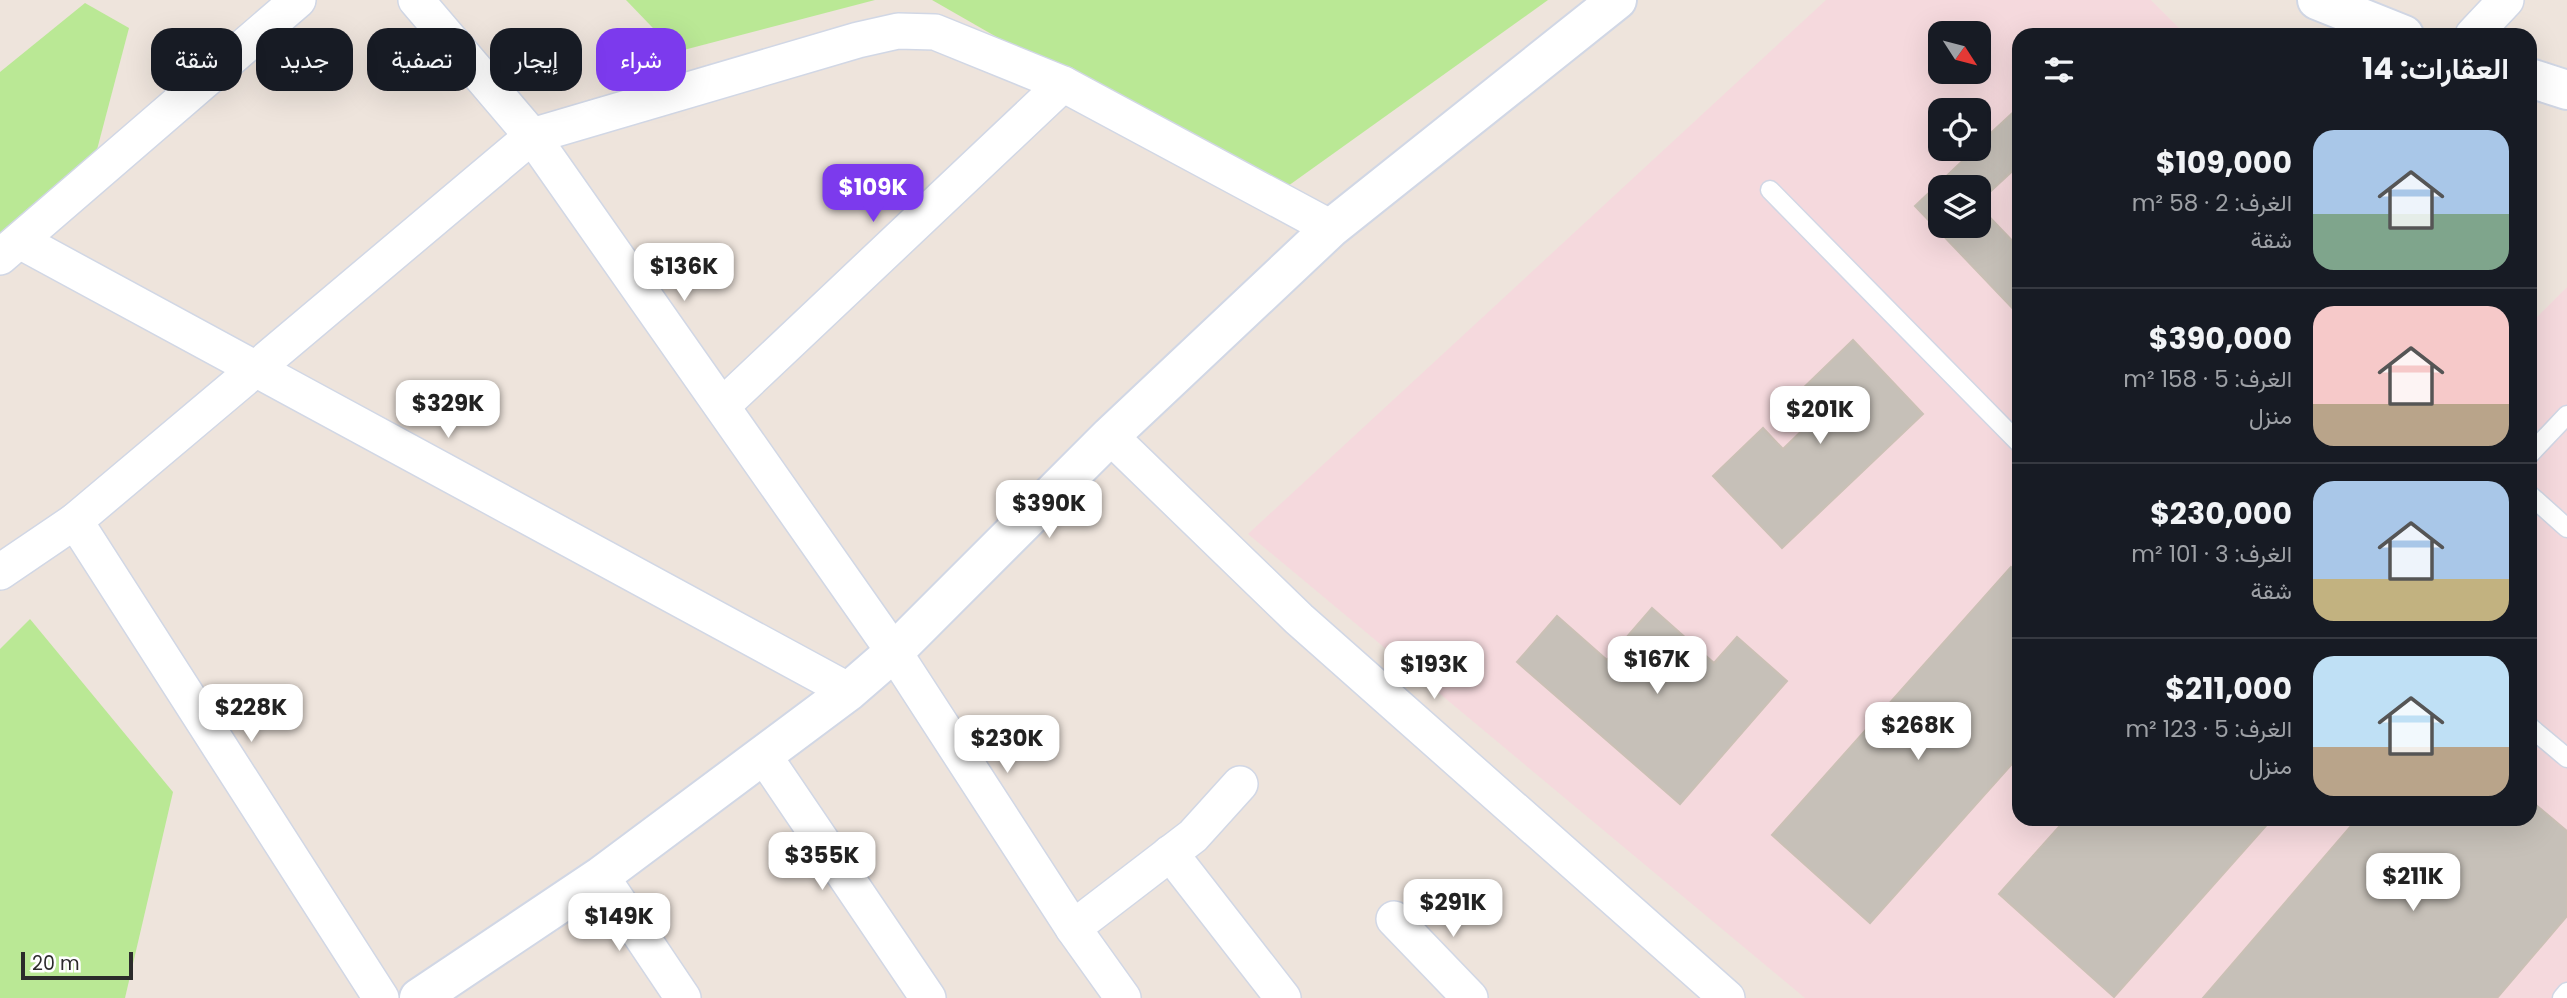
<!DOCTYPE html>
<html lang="ar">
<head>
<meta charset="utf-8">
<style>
  :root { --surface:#171b24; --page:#242831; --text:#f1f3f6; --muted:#9ea1a6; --line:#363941; --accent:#7c3aed }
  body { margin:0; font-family:Poppins,Vazirmatn,sans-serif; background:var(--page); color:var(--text); direction:rtl; height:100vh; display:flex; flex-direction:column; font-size:26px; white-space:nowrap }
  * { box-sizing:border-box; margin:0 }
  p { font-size:23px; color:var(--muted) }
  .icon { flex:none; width:38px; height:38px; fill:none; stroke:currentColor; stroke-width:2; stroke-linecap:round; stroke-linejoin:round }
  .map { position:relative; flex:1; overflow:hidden; direction:ltr }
  .details { position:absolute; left:2012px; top:28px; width:525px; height:798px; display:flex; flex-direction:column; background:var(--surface); border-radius:21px; box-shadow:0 7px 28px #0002; direction:rtl }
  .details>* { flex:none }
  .guide { position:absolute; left:21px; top:28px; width:665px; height:63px; direction:rtl; display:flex; gap:14px }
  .needle { width:46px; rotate:126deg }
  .fabs { position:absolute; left:1928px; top:21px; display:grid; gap:14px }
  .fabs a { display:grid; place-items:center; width:63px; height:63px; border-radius:14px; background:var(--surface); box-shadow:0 7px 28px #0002; font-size:35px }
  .scale { position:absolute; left:21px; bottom:18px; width:112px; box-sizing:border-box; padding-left:7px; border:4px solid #2b2b2b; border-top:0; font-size:19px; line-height:24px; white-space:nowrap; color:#2b2b2b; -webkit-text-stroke:5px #fff; paint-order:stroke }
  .price { position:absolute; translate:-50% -60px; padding:0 16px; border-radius:14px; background:#fff; color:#222; font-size:23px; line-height:46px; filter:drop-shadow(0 2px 4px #0008) }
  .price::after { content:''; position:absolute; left:50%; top:42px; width:21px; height:16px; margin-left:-10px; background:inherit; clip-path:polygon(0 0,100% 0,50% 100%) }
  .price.selected { background:var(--accent); color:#fff }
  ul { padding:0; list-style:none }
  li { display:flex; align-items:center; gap:21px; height:175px; padding:0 28px }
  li+li { border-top:2px solid var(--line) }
  li span { display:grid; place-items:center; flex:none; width:196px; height:140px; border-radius:21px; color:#555 }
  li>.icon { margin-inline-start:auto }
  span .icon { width:84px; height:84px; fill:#fffc; stroke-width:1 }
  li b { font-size:30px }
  h2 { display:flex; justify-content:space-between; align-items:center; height:84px; padding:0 28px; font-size:30px }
  .pill { padding:0 24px; border-radius:21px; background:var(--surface); box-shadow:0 7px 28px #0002; font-size:24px; line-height:63px }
  .pill.selected { background:var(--accent); color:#fff }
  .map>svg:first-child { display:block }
  .medical { fill:#f5d9dd; fill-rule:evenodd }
  .green { fill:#bae895 }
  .building { fill:#c6c0b8; stroke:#cac0b5; stroke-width:2 }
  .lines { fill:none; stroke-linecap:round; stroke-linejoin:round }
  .service-casing { stroke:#d1d7e5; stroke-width:21 }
  .minor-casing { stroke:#d1d7e5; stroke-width:38 }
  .secondary-casing { stroke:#d1d7e5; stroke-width:42 }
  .service { stroke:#fff; stroke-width:18 }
  .minor { stroke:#fff; stroke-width:35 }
  .secondary { stroke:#fff; stroke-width:38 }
</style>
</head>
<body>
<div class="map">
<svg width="2567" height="998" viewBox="0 0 2567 998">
  <rect width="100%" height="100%" fill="#eee4dc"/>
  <path class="medical" d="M1826,0h325l35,35h-166v784h510l1,-496 36,-36v711h-762l-557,-464zM1941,33h38v39h-38zM1941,110h38v39h-38zM1941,187h38v39h-38z"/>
  <g class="green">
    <polygon points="626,0 875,0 676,52"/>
    <polygon points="932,0 1548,0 1274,196"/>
    <polygon points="85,3 129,28 94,161 0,241 0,72"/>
    <polygon points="30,619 173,792 125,998 0,998 0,649"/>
  </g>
  <g class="building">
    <polygon points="2020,106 2020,164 1979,202 1979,187 1941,187 1941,226 1979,226 1979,206 2020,249 2020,311 2017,313 1915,206 1975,149 1979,149 1979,144"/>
    <polygon points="1853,340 1923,414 1782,548 1713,476 1763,428 1783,449 1816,417 1796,395"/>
    <polygon points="2011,567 2020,575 2020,755 1870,923 1772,835"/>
    <polygon points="1652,608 1714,663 1737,637 1787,681 1680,804 1517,662 1557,616 1607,660"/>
    <polygon points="2530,800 2567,831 2567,916 2497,998 2203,998 2357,819 2530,819"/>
    <polygon points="2066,819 2272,819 2114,997 1999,894"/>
  </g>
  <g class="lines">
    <defs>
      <g id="service">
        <polyline points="1770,190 2020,444"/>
        <polyline points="2530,454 2567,415"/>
        <polyline points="2530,495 2567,528"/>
        <polyline points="2530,727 2567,758"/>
        <polyline points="2562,998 2567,992"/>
      </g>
      <g id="minor">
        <polyline points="416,0 532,136 894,652 1073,928 1123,998"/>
        <polyline points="2473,35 2506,0"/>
        <polyline points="20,241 849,691"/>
        <polyline points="0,257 298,0"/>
        <polyline points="722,406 1063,84"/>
        <polyline points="1110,436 1299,619 1727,998"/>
        <polyline points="75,521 381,998"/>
        <polyline points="0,572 75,521 532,136 858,40 898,31 935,32 1063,84 1331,228"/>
        <polyline points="764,756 928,998"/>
        <polyline points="1170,853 1283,998"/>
        <polyline points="601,876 683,998"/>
        <polyline points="1394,919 1470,998"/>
        <polyline points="1073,928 1193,836 1240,784"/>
      </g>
      <g id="secondary">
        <polyline points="2317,0 2404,35"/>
        <polyline points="2530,78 2567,90"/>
        <polyline points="419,998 601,876 849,691 894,652 1110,436 1331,228 1617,0"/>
      </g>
    </defs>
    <use href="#service" class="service-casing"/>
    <use href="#minor" class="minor-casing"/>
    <use href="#secondary" class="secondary-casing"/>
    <use href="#service" class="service"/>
    <use href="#minor" class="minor"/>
    <use href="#secondary" class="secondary"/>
  </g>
</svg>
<div class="fabs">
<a><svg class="needle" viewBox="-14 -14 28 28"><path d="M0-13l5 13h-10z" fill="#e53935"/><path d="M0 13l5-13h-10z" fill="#9ea1a6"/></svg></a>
<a><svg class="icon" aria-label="locate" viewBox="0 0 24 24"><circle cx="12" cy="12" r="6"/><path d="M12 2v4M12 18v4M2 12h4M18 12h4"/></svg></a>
<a><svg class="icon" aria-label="layers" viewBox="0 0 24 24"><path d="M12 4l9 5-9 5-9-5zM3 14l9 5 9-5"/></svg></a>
</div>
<div class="scale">20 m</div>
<b class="price selected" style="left:873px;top:224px">$109K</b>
<b class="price" style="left:684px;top:303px">$136K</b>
<b class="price" style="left:448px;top:440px">$329K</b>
<b class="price" style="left:1820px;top:446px">$201K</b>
<b class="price" style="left:1049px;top:540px">$390K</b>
<b class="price" style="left:1657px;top:696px">$167K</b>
<b class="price" style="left:1434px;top:701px">$193K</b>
<b class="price" style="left:251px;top:744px">$228K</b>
<b class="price" style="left:1918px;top:762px">$268K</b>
<b class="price" style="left:1007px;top:775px">$230K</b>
<b class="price" style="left:822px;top:892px">$355K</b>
<b class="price" style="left:2413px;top:913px">$211K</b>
<b class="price" style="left:1453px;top:939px">$291K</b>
<b class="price" style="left:619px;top:953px">$149K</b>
<div class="guide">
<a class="pill selected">شراء</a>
<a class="pill">إيجار</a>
<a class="pill">تصفية</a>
<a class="pill">جديد</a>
<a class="pill">شقة</a>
</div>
<section class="details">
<h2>العقارات: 14<svg class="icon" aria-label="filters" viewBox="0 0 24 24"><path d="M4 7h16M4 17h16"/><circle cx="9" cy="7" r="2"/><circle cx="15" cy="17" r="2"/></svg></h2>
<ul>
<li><span style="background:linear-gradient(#a9c7e8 60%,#7fa58c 0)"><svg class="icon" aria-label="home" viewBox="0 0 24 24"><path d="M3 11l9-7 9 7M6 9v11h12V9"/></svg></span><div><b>$109,000</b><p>الغرف: 2 · 58 m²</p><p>شقة</p></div></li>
<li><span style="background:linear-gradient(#f6c9c9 70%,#b9a48a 0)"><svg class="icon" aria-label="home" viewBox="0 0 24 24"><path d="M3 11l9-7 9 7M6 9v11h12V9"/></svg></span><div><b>$390,000</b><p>الغرف: 5 · 158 m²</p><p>منزل</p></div></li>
<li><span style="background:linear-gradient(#a9c7e8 70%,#c2b280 0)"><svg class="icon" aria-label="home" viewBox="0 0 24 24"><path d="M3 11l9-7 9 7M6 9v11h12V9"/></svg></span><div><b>$230,000</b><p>الغرف: 3 · 101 m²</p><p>شقة</p></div></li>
<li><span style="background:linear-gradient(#bfe0f5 65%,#b9a48a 0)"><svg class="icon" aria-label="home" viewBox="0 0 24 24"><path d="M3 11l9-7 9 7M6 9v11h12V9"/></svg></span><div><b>$211,000</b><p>الغرف: 5 · 123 m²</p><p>منزل</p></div></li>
</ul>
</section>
</div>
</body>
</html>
